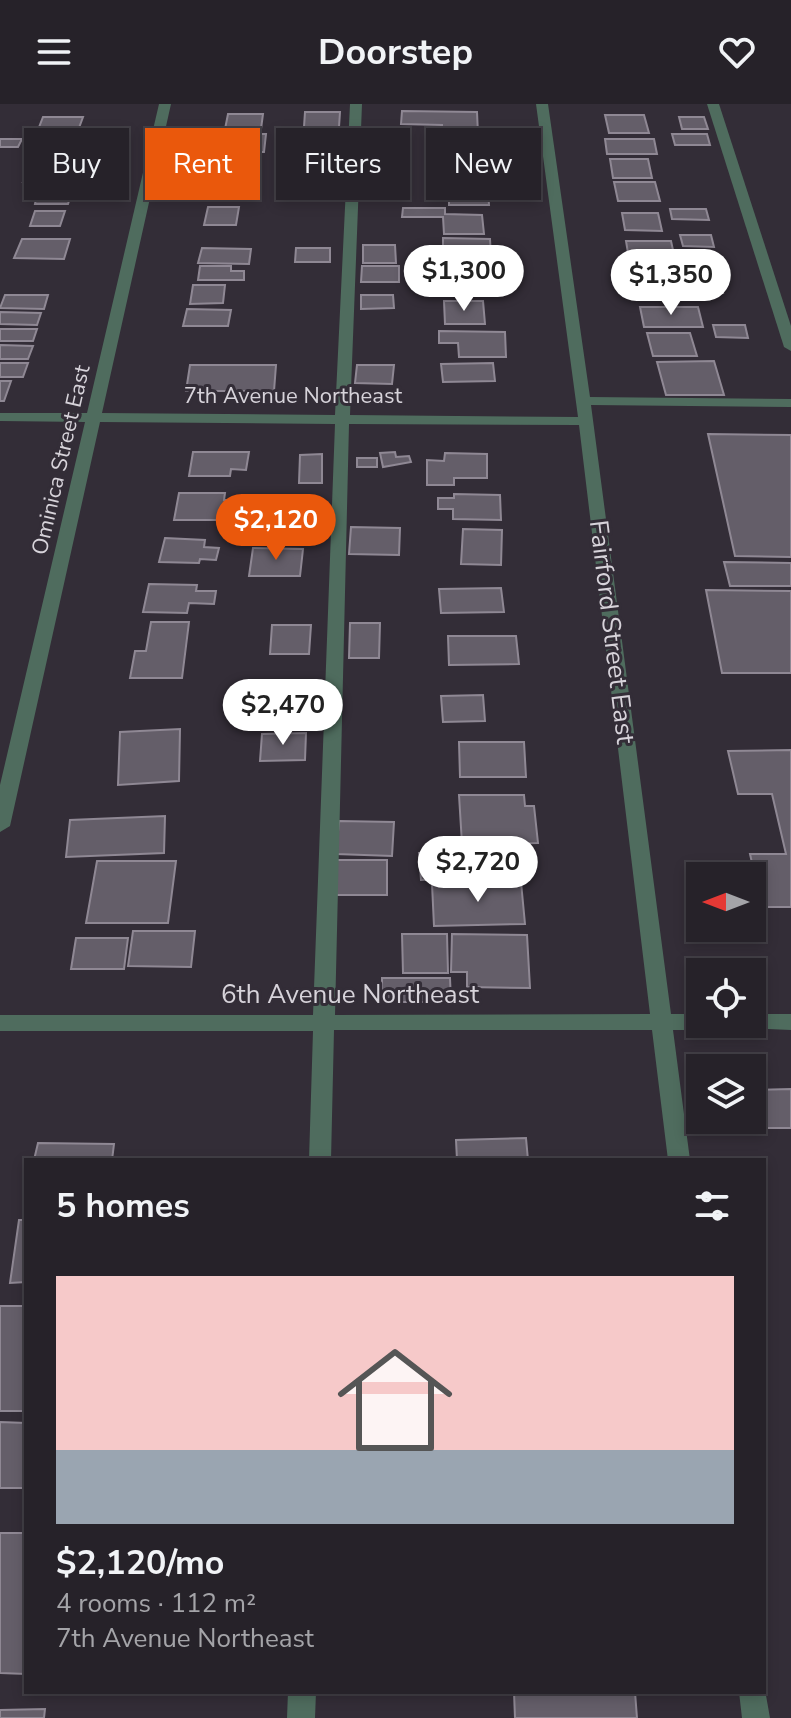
<!DOCTYPE html>
<html lang="en">
<head>
<meta charset="utf-8">
<style>
  :root { --surface:#262229; --page:#2e2a31; --text:#f1f3f6; --muted:#a4a4a8; --line:#423f46; --accent:#ea580c }
  body { margin:0; font-family:"Nunito Sans",sans-serif; background:var(--page); color:var(--text); height:100vh; display:flex; flex-direction:column; font-size:30px; white-space:nowrap }
  * { box-sizing:border-box; margin:0 }
  p { font-size:26px; color:var(--muted) }
  .icon { flex:none; width:44px; height:44px; fill:none; stroke:currentColor; stroke-width:2; stroke-linecap:round; stroke-linejoin:round }
  .map { position:relative; flex:1; overflow:hidden }
  .details { position:absolute; left:24px; top:1054px; width:742px; height:536px; display:flex; flex-direction:column; background:var(--surface); border-radius:0px; box-shadow:0 4px 12px #0003,0 0 0 2px var(--line) }
  .details>* { flex:none }
  .hud { position:absolute; left:24px; top:24px; width:744px; height:72px; display:flex; gap:16px }
  .needle { width:52px; rotate:270deg }
  .fabs { position:absolute; left:686px; top:758px; display:grid; gap:16px }
  .fabs a { display:grid; place-items:center; width:80px; height:80px; border-radius:0px; background:var(--surface); box-shadow:0 4px 12px #0003,0 0 0 2px var(--line); font-size:40px }
  .price { position:absolute; translate:-50% -68px; padding:0 18px; border-radius:28px; background:#fff; color:#222; font-size:26px; line-height:52px; filter:drop-shadow(0 2px 4px #0008) }
  .price::after { content:''; position:absolute; left:50%; top:48px; width:24px; height:18px; margin-left:-12px; background:inherit; clip-path:polygon(0 0,100% 0,50% 100%) }
  .price.current { background:var(--accent); color:#fff }
  ul { padding:0; list-style:none }
  li { display:grid; align-content:center; gap:16px; height:424px; padding:0 32px }
  li span { display:grid; place-items:center; height:248px; border-radius:0px; color:#555 }
  li>.icon { margin-inline-start:auto }
  span .icon { width:144px; height:144px; fill:#fffc; stroke-width:1 }
  li b { font-size:34px }
  h2 { display:flex; justify-content:space-between; align-items:center; height:96px; padding:0 32px; font-size:34px }
  .tag { padding:0 28px; border-radius:0px; background:var(--surface); box-shadow:0 4px 12px #0003,0 0 0 2px var(--line); font-size:28px; line-height:72px }
  .tag.current { background:var(--accent); color:#fff }
  header { display:flex; justify-content:space-between; align-items:center; height:104px; padding:0 32px; background:var(--surface); font-size:36px; font-weight:700 }
  .map>svg:first-child { display:block }
  .building { fill:#645e69; stroke:#8f8894; stroke-width:2 }
  .lines { fill:none; stroke-linecap:round; stroke-linejoin:round }
  .minor { fill:#4f6c5e; fill-rule:evenodd }
  .labels { text-anchor:middle; dominant-baseline:central; stroke-width:6; stroke-linejoin:round; paint-order:stroke }
  .far-street-label { font-size:22px; fill:#d7d3da; stroke:#332d37 }
  .street-label { font-size:26px; fill:#d7d3da; stroke:#332d37 }
</style>
</head>
<body>
<header><svg class="icon" aria-label="menu" viewBox="0 0 24 24"><path d="M4 6h16M4 12h16M4 18h16"/></svg>Doorstep<svg class="icon" aria-label="heart" viewBox="0 0 24 24"><path d="M12 20l-8-8c-3-5 5-10 8-4 3-6 11-1 8 4z"/></svg></header>
<div class="map">
<svg width="791" height="1614" viewBox="0 0 791 1614">
  <rect width="100%" height="100%" fill="#332d37"/>
  <g class="building">
    <polygon points="402,7 477,8 478,30 442,30 442,21 401,20"/>
    <polygon points="305,8 340,8 339,23 304,23"/>
    <polygon points="228,10 263,10 261,25 225,25"/>
    <polygon points="605,11 644,11 649,29 609,29"/>
    <polygon points="43,13 83,13 76,32 36,31"/>
    <polygon points="679,13 704,13 708,25 682,25"/>
    <polygon points="222,30 266,30 264,48 218,48"/>
    <polygon points="672,30 707,30 710,41 675,41"/>
    <polygon points="0,35 22,35 18,43 0,43"/>
    <polygon points="40,35 79,36 75,48 35,48"/>
    <polygon points="605,35 654,35 657,50 607,50"/>
    <polygon points="296,39 335,39 334,52 276,51 276,45 296,45"/>
    <polygon points="453,40 491,41 491,52 452,52"/>
    <polygon points="326,53 334,65 304,69 297,57"/>
    <polygon points="610,55 648,55 652,74 613,74"/>
    <polygon points="31,56 81,56 73,78 23,78"/>
    <rect x="451" y="60" width="36" height="17"/>
    <polygon points="210,64 246,64 245,71 258,71 257,80 207,80"/>
    <polygon points="614,78 655,78 660,97 618,97"/>
    <polygon points="370,81 404,81 402,95 369,94"/>
    <polygon points="213,83 246,83 245,96 211,97"/>
    <polygon points="39,84 73,84 68,100 35,100 36,95 27,95 29,90 37,90"/>
    <polygon points="449,85 488,85 489,101 449,101"/>
    <polygon points="208,103 239,103 236,121 204,121"/>
    <polygon points="403,104 445,104 445,110 482,111 484,130 444,130 443,113 402,113"/>
    <polygon points="670,105 706,105 709,116 672,115"/>
    <polygon points="35,107 65,107 60,122 30,122"/>
    <polygon points="622,109 658,109 662,127 625,126"/>
    <polygon points="680,131 711,131 714,143 683,142"/>
    <polygon points="443,134 490,135 491,153 443,152"/>
    <polygon points="22,135 70,135 64,155 14,154"/>
    <polygon points="626,137 671,137 675,155 629,155"/>
    <polygon points="363,141 395,141 396,159 363,159"/>
    <polygon points="202,144 251,145 249,160 198,159"/>
    <polygon points="296,144 330,144 330,158 295,158"/>
    <polygon points="200,162 231,162 231,167 244,167 244,176 198,176"/>
    <polygon points="362,162 399,162 399,178 361,178"/>
    <polygon points="630,162 715,162 723,189 663,189 660,177 633,177"/>
    <polygon points="454,164 492,165 493,187 453,187"/>
    <polygon points="193,181 225,181 223,199 190,200"/>
    <polygon points="5,191 48,191 44,205 0,204"/>
    <polygon points="361,191 393,191 394,204 361,205"/>
    <polygon points="444,197 483,197 485,220 445,220"/>
    <polygon points="640,203 698,203 703,223 644,223"/>
    <polygon points="187,205 231,206 228,222 183,222"/>
    <polygon points="0,208 41,209 37,221 0,220"/>
    <polygon points="713,221 745,221 748,234 716,233"/>
    <polygon points="0,225 37,225 33,237 0,237"/>
    <polygon points="439,227 505,228 506,253 459,253 458,239 439,239"/>
    <polygon points="647,229 690,229 697,252 653,252"/>
    <polygon points="0,241 33,242 28,255 0,255"/>
    <polygon points="714,257 724,291 666,291 657,258"/>
    <polygon points="0,259 28,259 23,273 0,273"/>
    <polygon points="493,259 495,277 443,278 441,260"/>
    <polygon points="190,261 276,261 274,287 186,287"/>
    <polygon points="357,261 394,261 392,280 355,279"/>
    <polygon points="0,277 11,277 4,297 0,297"/>
    <polygon points="708,330 791,331 791,453 735,452"/>
    <polygon points="193,348 249,348 246,366 231,365 230,372 189,372"/>
    <polygon points="395,348 396,353 409,352 411,358 383,363 380,349"/>
    <polygon points="445,349 487,350 487,374 454,374 454,381 427,381 427,356 444,357"/>
    <polygon points="322,350 322,379 299,379 300,351"/>
    <rect x="357" y="354" width="20" height="9"/>
    <polygon points="179,389 225,389 224,396 239,396 236,416 174,416"/>
    <polygon points="454,390 500,391 501,416 453,415 453,405 438,405 438,394 454,394"/>
    <polygon points="301,400 301,422 253,423 253,402"/>
    <polygon points="351,423 400,424 399,451 349,450"/>
    <polygon points="463,425 502,426 501,461 461,460"/>
    <polygon points="165,434 205,436 204,443 219,444 216,456 200,455 199,459 159,458"/>
    <polygon points="253,444 303,445 300,472 249,472"/>
    <polygon points="724,458 791,459 791,482 730,482"/>
    <polygon points="149,480 197,481 196,487 216,487 214,500 189,499 187,509 143,508"/>
    <polygon points="501,484 504,508 441,509 439,485"/>
    <polygon points="706,486 791,487 791,569 722,569"/>
    <polygon points="151,518 189,518 182,574 130,574 135,547 146,547"/>
    <polygon points="350,519 380,519 379,554 349,554"/>
    <polygon points="272,521 311,521 309,550 270,550"/>
    <polygon points="448,532 516,532 519,560 449,561"/>
    <polygon points="483,591 485,617 443,618 441,592"/>
    <polygon points="262,592 304,592 303,625 261,626"/>
    <polygon points="180,625 179,677 118,681 120,628"/>
    <polygon points="306,629 305,656 260,657 262,630"/>
    <polygon points="459,638 524,638 526,673 460,673"/>
    <polygon points="791,646 791,803 762,803 750,750 786,750 772,690 738,690 728,647"/>
    <polygon points="459,691 524,691 525,702 534,702 538,739 462,740"/>
    <polygon points="165,712 164,749 66,753 70,716"/>
    <polygon points="339,717 394,718 392,752 336,750"/>
    <polygon points="449,748 451,775 421,776 419,749"/>
    <polygon points="337,756 387,756 387,791 336,791"/>
    <polygon points="97,757 176,757 168,819 86,819"/>
    <polygon points="521,778 525,820 434,822 432,780"/>
    <polygon points="133,827 195,827 191,863 128,862"/>
    <polygon points="402,830 447,830 448,869 403,869"/>
    <polygon points="452,830 527,831 530,884 467,883 467,868 451,868"/>
    <polygon points="76,834 128,834 124,865 71,865"/>
    <polygon points="382,874 450,874 451,898 382,898"/>
    <polygon points="791,985 791,1024 763,1024 756,986"/>
    <polygon points="526,1034 528,1056 457,1056 456,1036"/>
    <polygon points="38,1039 114,1040 112,1056 34,1056"/>
    <polygon points="19,1116 26,1116 26,1178 10,1179"/>
    <rect x="0" y="1202" width="26" height="105"/>
    <polygon points="0,1318 26,1319 26,1384 0,1384"/>
    <polygon points="0,1429 26,1429 26,1570 0,1569"/>
    <polygon points="514,1588 635,1588 637,1614 515,1614"/>
    <polygon points="45,1605 44,1614 0,1614 0,1606"/>
  </g>
  <g class="lines">
    <g class="minor">
      <path d="M159,0h12l-69,309 233,2 15,-311h12l-12,311 228,2 -42,-313h12l42,293 201,2v8l-200,-2 80,609h29v10h10l-10,6h-27l17,130h-22l-16,-130h-318l-3,130h-22l4,-129h-313v-16h313l22,-591 -235,-2 -90,404 -10,6v-47l85,-363 -85,-1v-8h87zM349,320l230,1 71,589 -315,1z"/>
      <polygon points="707,0 719,0 791,222 791,247 784,243"/>
      <polygon points="752,910 791,910 791,926 744,924 742,920 752,920"/>
      <polygon points="764,1580 770,1614 742,1614 739,1588 764,1588"/>
      <polygon points="288,1588 316,1588 315,1614 287,1614"/>
    </g>
  </g>
  <g class="labels">
    <g class="far-street-label">
      <text x="293" y="292">7th Avenue Northeast</text>
      <text transform="translate(61 356) rotate(-77)">Ominica Street East</text>
    </g>
    <g class="street-label">
      <text transform="translate(612 528) rotate(83)">Fairford Street East</text>
      <text x="350" y="890">6th Avenue Northeast</text>
    </g>
  </g>
</svg>
<div class="fabs">
<a><svg class="needle" viewBox="-14 -14 28 28"><path d="M0-13l5 13h-10z" fill="#e53935"/><path d="M0 13l5-13h-10z" fill="#a4a4a8"/></svg></a>
<a><svg class="icon" aria-label="locate" viewBox="0 0 24 24"><circle cx="12" cy="12" r="6"/><path d="M12 2v4M12 18v4M2 12h4M18 12h4"/></svg></a>
<a><svg class="icon" aria-label="layers" viewBox="0 0 24 24"><path d="M12 4l9 5-9 5-9-5zM3 14l9 5 9-5"/></svg></a>
</div>
<b class="price" style="left:464px;top:209px">$1,300</b>
<b class="price" style="left:671px;top:213px">$1,350</b>
<b class="price current" style="left:276px;top:458px">$2,120</b>
<b class="price" style="left:283px;top:643px">$2,470</b>
<b class="price" style="left:478px;top:800px">$2,720</b>
<div class="hud">
<a class="tag">Buy</a>
<a class="tag current">Rent</a>
<a class="tag">Filters</a>
<a class="tag">New</a>
</div>
<section class="details">
<h2>5 homes<svg class="icon" aria-label="filters" viewBox="0 0 24 24"><path d="M4 7h16M4 17h16"/><circle cx="9" cy="7" r="2"/><circle cx="15" cy="17" r="2"/></svg></h2>
<ul>
<li><span style="background:linear-gradient(#f6c9c9 70%,#9aa5b1 0)"><svg class="icon" aria-label="home" viewBox="0 0 24 24"><path d="M3 11l9-7 9 7M6 9v11h12V9"/></svg></span><div><b>$2,120/mo</b><p>4 rooms · 112 m²</p><p>7th Avenue Northeast</p></div></li>
</ul>
</section>
</div>
</body>
</html>
